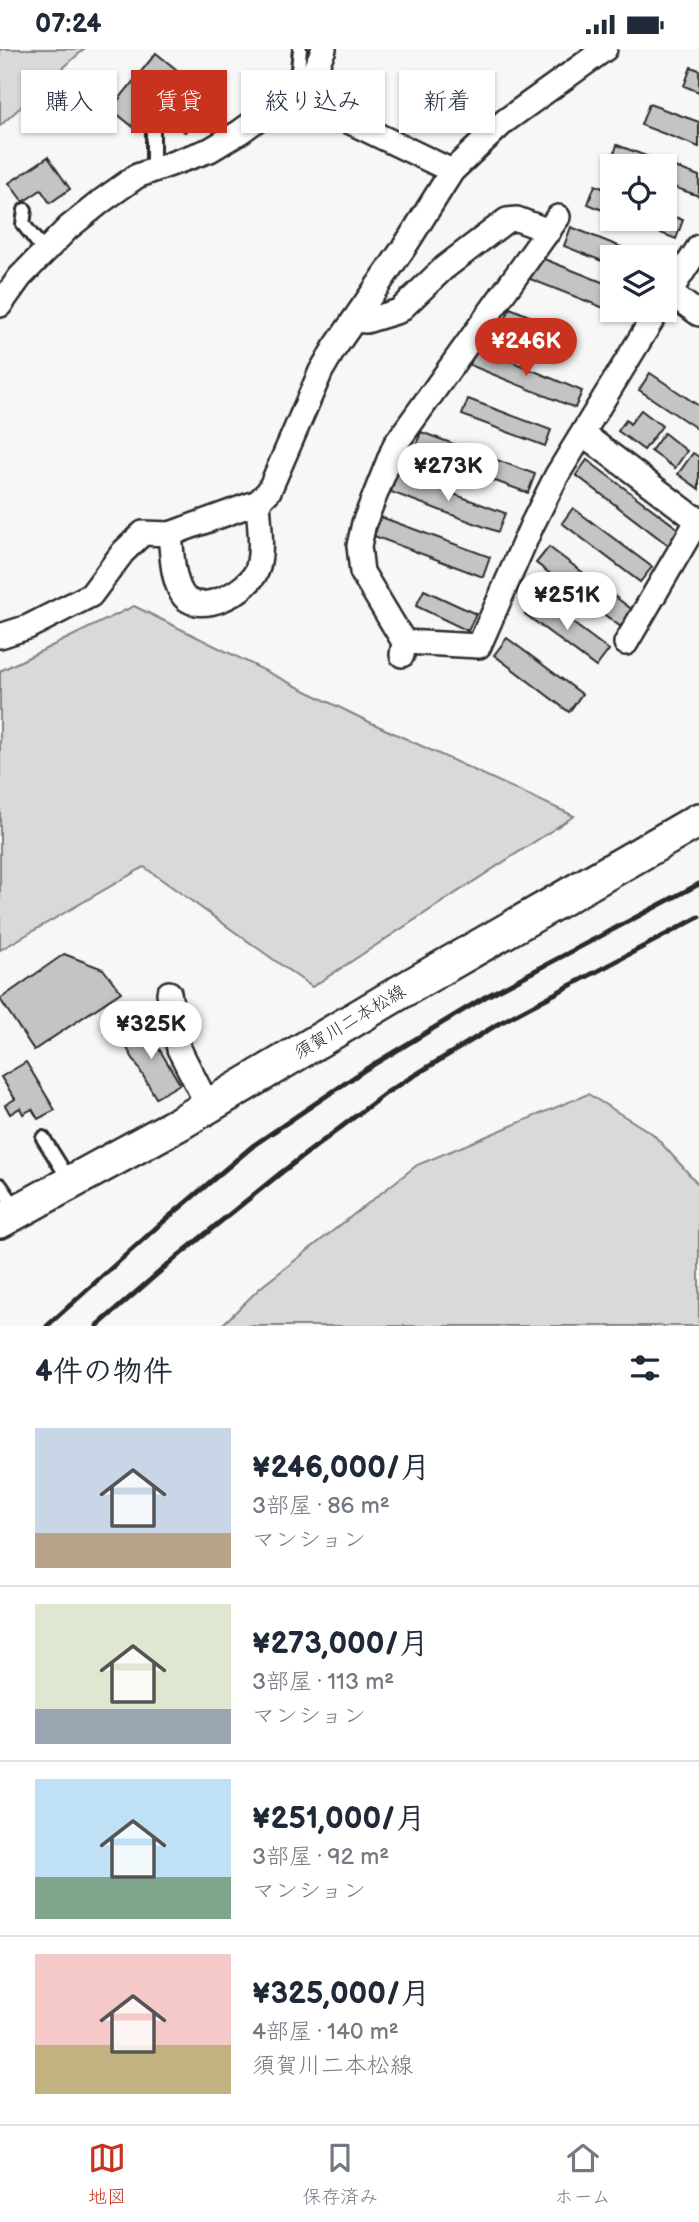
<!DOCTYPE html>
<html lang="ja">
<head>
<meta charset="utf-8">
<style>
  :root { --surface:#fff; --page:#f2f2f3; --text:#1f2937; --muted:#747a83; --line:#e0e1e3; --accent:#c8321e }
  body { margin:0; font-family:"Balsamiq Sans","Klee One",sans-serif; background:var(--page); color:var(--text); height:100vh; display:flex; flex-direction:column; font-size:26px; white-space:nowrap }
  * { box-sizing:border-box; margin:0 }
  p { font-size:23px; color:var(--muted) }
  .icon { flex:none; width:38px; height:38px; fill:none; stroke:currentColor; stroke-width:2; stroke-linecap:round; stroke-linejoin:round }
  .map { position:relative; height:1277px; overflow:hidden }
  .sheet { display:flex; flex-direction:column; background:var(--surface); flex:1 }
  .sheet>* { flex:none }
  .hud { position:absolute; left:21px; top:21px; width:658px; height:63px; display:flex; gap:14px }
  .controls { position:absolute; left:600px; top:105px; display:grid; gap:14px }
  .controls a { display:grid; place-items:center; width:77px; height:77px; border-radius:0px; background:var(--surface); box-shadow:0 2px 5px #0004; font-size:35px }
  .price { position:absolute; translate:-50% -60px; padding:0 16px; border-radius:24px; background:#fff; color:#222; font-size:23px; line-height:46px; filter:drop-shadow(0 2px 4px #0008) }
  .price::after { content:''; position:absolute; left:50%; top:42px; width:21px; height:16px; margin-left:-10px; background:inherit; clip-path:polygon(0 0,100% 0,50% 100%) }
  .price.on { background:var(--accent); color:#fff }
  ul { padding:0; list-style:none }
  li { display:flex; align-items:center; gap:21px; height:175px; padding:0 35px }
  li+li { border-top:2px solid var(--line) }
  li span { display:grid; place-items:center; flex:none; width:196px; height:140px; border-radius:0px; color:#555 }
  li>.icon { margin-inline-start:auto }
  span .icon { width:84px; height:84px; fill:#fffc; stroke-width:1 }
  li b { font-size:30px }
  h2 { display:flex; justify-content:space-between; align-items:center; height:84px; padding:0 35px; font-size:30px }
  .chip { padding:0 24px; border-radius:0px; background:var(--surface); box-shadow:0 2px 5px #0004; font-size:24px; line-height:63px }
  .chip.on { background:var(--accent); color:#fff }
  .status { display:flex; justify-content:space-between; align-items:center; height:49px; padding:0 35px; background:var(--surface); direction:ltr }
  .status svg { height:19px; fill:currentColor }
  .tab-bar { display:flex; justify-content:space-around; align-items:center; height:98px; border-top:2px solid var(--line); background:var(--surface); font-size:19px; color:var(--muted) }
  .tab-bar a { display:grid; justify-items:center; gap:4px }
  .tab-bar .on { color:var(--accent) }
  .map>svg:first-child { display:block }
  .green { fill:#d9d9d9; stroke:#828282; stroke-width:2 }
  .building { fill:#c4c4c4; stroke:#2b2b2b; stroke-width:2 }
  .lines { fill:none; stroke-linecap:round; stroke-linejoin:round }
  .service-casing { stroke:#2b2b2b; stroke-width:18 }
  .minor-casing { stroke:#2b2b2b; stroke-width:28 }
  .secondary-casing { stroke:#2b2b2b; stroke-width:38 }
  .service { stroke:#fff; stroke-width:12 }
  .minor { stroke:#fff; stroke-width:23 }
  .secondary { stroke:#fff; stroke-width:33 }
  .rail { stroke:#2b2b2b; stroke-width:5 }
  .labels { text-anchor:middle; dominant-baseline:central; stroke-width:5; stroke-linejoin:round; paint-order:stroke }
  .street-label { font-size:18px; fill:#2b2b2b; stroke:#fff }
</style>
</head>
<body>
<div class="status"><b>07:24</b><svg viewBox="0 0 49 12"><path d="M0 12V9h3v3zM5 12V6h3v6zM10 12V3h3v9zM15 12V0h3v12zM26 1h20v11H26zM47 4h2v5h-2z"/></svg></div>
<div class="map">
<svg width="699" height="1277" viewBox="0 0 699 1277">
  <rect width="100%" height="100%" fill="#f7f7f7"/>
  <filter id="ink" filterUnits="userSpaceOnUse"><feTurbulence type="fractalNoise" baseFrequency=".0143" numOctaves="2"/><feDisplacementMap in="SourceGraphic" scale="14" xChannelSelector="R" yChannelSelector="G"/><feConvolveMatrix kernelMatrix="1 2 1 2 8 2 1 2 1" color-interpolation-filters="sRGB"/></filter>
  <g filter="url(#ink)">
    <g class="green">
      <polygon points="0,0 84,0 0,77"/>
      <polygon points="134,557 365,671 574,767 312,938 144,818 0,901 0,622"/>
      <polygon points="588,1045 653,1085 699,1136 699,1277 221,1277 261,1238 417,1116"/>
    </g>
    <g class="building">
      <polygon points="156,4 182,25 159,53 166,58 155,72 148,67 137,81 111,60"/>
      <polygon points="691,18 699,21 699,43 684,37"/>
      <polygon points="649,55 699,73 699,98 641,76"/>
      <polygon points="188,59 198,67 185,83 175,75"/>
      <polygon points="617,96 699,127 699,147 665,135 665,117 619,117 611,114"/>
      <polygon points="48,108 70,140 50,154 41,141 23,153 9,134"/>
      <polygon points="595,136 612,143 612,165 588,155"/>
      <polygon points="665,164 683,171 676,190 625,170 665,170"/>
      <polygon points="571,178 646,208 612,208 612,216 564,197"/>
      <polygon points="539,208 612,237 612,261 636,261 632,270 530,230"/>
      <polygon points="510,259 567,283 559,302 502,279"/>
      <polygon points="477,298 582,342 575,359 470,316"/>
      <polygon points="650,324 699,357 699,381 639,341"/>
      <polygon points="468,350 551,381 545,397 462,366"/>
      <polygon points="641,361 662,377 644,401 618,382 626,371 630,375"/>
      <polygon points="421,383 535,425 528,444 414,402"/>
      <polygon points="664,384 687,402 675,419 651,402"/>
      <polygon points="693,404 699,408 699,440 678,425"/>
      <polygon points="587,411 680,481 668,496 576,426"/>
      <polygon points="397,424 505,464 498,483 391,443"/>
      <polygon points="573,459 652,518 640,533 562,474"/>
      <polygon points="381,468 490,508 483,528 374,487"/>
      <polygon points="549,498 634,562 621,578 536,514"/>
      <polygon points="424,541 476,565 468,582 416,557"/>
      <polygon points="538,548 609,601 596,618 525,565"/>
      <polygon points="507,589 582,645 569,663 494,606"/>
      <polygon points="64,905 103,920 121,943 34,1001 0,950"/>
      <polygon points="145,976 180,1035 156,1049 121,989"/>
      <polygon points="26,1013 55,1061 38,1070 32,1060 23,1065 20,1059 10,1065 5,1056 15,1050 1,1028"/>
    </g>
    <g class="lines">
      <defs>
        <g id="service">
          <polyline points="300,0 298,20 301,35"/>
          <polyline points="153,79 153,121"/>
          <polyline points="25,161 23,175 45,203"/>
          <polyline points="43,1089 70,1132"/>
          <polyline points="0,1136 18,1162"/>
        </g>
        <g id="minor">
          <polyline points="290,44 452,122"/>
          <polyline points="669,243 699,265"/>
          <polyline points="665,250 699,198"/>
          <polyline points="0,256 20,228 68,179 103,151 137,127 210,101 240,83 277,56 313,24 324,0"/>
          <polyline points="354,271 366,272 399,262 444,219 507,171 517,170 549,182"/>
          <polyline points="583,385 697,471"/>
          <path d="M170,485c2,18 2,42 11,58 14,28 71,-1 77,-25 5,-20 1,-45 0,-65"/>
          <polyline points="0,587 28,578 91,546 123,503 143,484 170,485 258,453 269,442 321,322 334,300 405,197 452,122 505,72 605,0"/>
          <polyline points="404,593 479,597 532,476 557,426 658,261"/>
          <polyline points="626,594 699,469"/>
          <polyline points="402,606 404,593 362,523 359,497 364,474 395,396 558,168"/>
          <polyline points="169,944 179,1000 208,1057"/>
        </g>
        <polyline id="secondary" points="0,1172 180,1074 412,936 699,771"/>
      </defs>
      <use href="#service" class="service-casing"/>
      <use href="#minor" class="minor-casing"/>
      <use href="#secondary" class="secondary-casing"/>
      <use href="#service" class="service"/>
      <use href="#minor" class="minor"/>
      <use href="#secondary" class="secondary"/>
      <g class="rail">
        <polyline points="47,1277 157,1178 254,1096 366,1020 485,948 699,835"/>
        <polyline points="97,1277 178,1207 282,1123 386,1044 498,975 699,868"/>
      </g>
    </g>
  </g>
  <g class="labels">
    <g class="street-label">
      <text transform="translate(350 973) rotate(-31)">須賀川二本松線</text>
    </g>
  </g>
</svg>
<div class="controls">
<a><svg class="icon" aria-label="locate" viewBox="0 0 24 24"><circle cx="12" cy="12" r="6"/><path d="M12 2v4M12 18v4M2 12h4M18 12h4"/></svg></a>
<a><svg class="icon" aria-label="layers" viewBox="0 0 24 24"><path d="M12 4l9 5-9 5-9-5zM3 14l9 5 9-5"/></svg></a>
</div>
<b class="price on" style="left:526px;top:329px">¥246K</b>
<b class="price" style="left:448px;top:454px">¥273K</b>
<b class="price" style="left:567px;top:583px">¥251K</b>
<b class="price" style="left:151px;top:1012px">¥325K</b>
<div class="hud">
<a class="chip">購入</a>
<a class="chip on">賃貸</a>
<a class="chip">絞り込み</a>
<a class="chip">新着</a>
</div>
</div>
<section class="sheet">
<h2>4件の物件<svg class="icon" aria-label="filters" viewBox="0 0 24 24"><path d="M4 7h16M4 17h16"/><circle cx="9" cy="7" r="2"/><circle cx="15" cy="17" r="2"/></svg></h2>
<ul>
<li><span style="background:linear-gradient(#c9d6e8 75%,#b9a48a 0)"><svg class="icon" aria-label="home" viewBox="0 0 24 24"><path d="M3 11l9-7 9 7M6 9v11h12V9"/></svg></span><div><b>¥246,000/月</b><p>3部屋 · 86 m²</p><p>マンション</p></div></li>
<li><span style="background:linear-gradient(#dfe7d0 75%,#9aa5b1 0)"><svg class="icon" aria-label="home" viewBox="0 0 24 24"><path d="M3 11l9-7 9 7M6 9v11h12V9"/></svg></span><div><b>¥273,000/月</b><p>3部屋 · 113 m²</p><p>マンション</p></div></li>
<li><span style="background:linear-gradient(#bfe0f5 70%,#7fa58c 0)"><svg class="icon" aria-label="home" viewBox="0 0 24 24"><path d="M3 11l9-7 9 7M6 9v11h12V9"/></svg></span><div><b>¥251,000/月</b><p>3部屋 · 92 m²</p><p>マンション</p></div></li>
<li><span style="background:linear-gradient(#f6c9c9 65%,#c2b280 0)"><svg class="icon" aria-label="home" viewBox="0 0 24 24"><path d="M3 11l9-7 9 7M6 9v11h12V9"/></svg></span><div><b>¥325,000/月</b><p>4部屋 · 140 m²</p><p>須賀川二本松線</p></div></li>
</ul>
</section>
<nav class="tab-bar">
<a class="on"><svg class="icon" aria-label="map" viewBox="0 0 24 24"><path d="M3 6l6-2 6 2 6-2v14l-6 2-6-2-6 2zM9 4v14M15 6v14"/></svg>地図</a>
<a><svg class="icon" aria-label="saved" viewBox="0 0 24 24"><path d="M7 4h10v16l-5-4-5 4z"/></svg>保存済み</a>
<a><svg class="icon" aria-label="home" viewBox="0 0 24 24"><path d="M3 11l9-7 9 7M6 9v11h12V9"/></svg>ホーム</a>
</nav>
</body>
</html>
